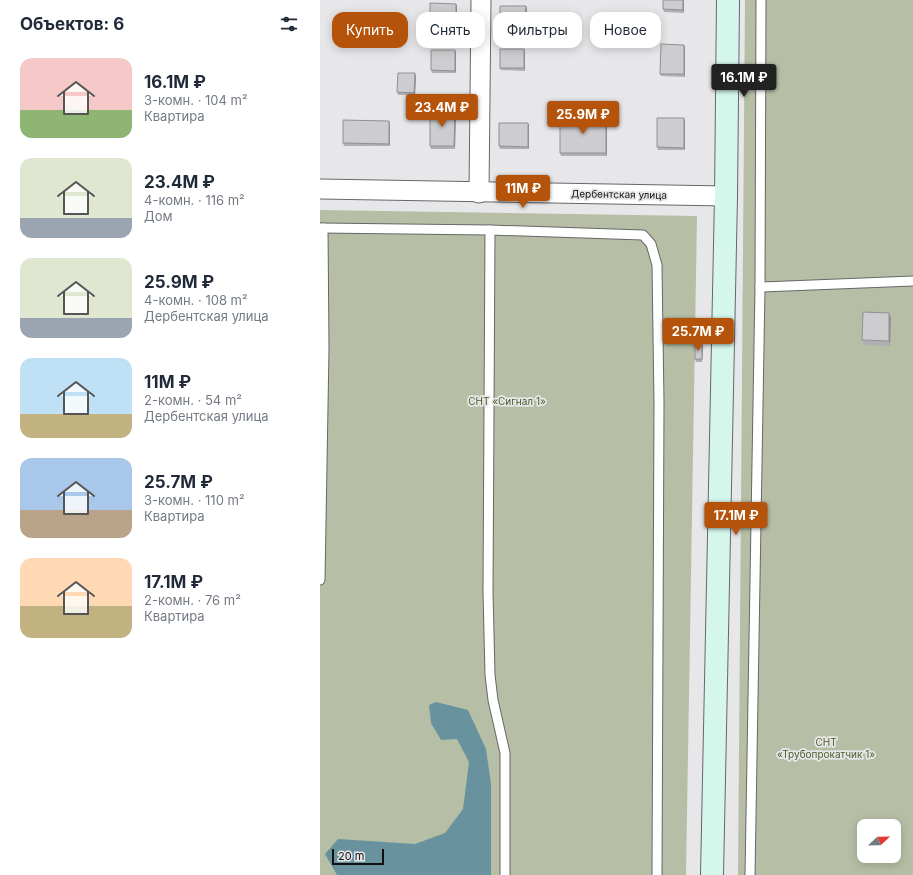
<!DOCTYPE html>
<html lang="ru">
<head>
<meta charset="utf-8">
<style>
  :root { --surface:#fff; --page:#f2f2f3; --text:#1f2937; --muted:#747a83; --accent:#b45309 }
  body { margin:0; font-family:Inter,sans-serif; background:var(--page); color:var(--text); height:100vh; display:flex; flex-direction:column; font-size:15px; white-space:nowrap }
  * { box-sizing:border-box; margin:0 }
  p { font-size:13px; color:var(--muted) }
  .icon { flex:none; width:22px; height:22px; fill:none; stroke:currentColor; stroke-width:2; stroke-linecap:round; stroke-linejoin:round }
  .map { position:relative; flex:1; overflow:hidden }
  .side { display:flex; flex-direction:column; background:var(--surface); width:320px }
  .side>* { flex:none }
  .top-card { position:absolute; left:12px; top:12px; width:380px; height:36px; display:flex; gap:8px }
  .needle { width:26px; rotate:68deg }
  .fabs { position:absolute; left:537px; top:819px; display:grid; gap:8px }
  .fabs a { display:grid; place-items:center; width:44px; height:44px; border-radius:8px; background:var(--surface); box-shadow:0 2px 10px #0003; font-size:20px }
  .scale { position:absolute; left:12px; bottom:10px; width:52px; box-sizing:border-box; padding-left:4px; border:2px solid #111; border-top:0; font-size:11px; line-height:14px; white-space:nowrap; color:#111; -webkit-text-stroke:3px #e7e7ea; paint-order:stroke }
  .price { position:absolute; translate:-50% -34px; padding:0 9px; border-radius:4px; background:var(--accent); color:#fff; font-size:13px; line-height:26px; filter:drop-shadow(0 1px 2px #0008) }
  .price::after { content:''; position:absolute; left:50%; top:24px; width:12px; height:9px; margin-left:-6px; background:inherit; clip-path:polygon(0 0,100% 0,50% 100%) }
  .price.current { background:#222; color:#fff }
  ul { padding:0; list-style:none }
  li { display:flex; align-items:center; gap:12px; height:100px; padding:0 20px }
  li span { display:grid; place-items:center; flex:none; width:112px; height:80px; border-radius:12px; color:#555 }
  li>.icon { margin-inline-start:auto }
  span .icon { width:48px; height:48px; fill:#fffc; stroke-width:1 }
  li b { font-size:17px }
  h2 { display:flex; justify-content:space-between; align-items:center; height:48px; padding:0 20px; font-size:17px }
  .chip { padding:0 14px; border-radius:12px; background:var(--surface); box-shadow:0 2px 10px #0003; font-size:14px; line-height:36px }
  .chip.current { background:var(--accent); color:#fff }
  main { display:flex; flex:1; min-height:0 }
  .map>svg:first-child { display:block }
  .green { fill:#b6bfa5; fill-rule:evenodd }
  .water { fill:#68929d }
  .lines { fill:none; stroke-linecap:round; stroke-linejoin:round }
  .lane-casing { stroke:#676769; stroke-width:11 }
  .street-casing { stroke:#676769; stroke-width:21 }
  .secondary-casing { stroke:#676769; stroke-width:24 }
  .lane { stroke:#fff; stroke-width:9 }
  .street { stroke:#fff; stroke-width:19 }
  .secondary { stroke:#d4f6eb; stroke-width:22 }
  .wall { fill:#b0b0b3 }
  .shaded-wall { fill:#909092 }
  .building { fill:#cdcdd0; stroke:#909092 }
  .labels { text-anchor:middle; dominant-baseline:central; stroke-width:3.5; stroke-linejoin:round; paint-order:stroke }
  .street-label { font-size:10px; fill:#111; stroke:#e7e7ea }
  .park-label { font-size:10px; fill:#4e5d28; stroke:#e7e7ea }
</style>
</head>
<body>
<main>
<section class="side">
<h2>Объектов: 6<svg class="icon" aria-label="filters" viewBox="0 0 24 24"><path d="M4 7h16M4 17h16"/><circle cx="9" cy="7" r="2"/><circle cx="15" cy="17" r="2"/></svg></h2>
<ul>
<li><span style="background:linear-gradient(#f6c9c9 65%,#8fb573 0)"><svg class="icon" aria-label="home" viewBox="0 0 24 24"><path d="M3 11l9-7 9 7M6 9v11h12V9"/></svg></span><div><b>16.1M ₽</b><p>3-комн. · 104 m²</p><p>Квартира</p></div></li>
<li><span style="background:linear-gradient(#dfe7d0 75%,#9aa5b1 0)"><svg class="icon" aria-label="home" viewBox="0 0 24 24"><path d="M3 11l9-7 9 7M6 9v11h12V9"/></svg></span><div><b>23.4M ₽</b><p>4-комн. · 116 m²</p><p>Дом</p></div></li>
<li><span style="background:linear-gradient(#dfe7d0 75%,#9aa5b1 0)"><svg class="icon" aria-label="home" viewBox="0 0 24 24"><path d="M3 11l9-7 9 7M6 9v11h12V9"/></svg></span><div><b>25.9M ₽</b><p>4-комн. · 108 m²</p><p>Дербентская улица</p></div></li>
<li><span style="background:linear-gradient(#bfe0f5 70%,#c2b280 0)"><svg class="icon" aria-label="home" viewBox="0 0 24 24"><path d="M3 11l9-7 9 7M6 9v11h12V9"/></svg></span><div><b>11M ₽</b><p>2-комн. · 54 m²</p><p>Дербентская улица</p></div></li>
<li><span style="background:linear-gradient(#a9c7e8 65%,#b9a48a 0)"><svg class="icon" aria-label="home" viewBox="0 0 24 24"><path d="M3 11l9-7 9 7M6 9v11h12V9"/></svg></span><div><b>25.7M ₽</b><p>3-комн. · 110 m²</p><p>Квартира</p></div></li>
<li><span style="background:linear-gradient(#ffd9b3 60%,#c2b280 0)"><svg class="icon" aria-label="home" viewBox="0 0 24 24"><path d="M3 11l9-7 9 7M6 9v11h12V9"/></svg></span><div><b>17.1M ₽</b><p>2-комн. · 76 m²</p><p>Квартира</p></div></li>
</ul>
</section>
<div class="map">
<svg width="593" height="875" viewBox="0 0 593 875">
  <rect width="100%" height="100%" fill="#e7e7ea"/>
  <g class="green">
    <path d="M425,0h168v875h-175zM544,826h30v30h-30z"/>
    <polygon points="0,210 377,216 366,875 0,875"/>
  </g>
  <polygon class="water" points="116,702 148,710 166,749 171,784 171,875 17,875 5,854 18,839 95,844 125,833 143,809 149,762 137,739 121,740 111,723 109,705"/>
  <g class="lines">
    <defs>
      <g id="lane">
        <polyline points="0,228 170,230 323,235 331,244 337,265 339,403 337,875"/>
        <polyline points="170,230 168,592 170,675 173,700 185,753 185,875"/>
        <polyline points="440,287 593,281"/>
        <polyline points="0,580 4,349 3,228"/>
        <polyline points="430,875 440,287 441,0"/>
      </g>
      <g id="street">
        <polyline points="0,189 406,196"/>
        <polyline points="159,193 161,0"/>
      </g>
      <polyline id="secondary" points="392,875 406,196 408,0"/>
    </defs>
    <use href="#lane" class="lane-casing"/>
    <use href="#street" class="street-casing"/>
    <use href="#secondary" class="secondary-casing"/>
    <use href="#lane" class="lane"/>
    <use href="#street" class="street"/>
    <use href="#secondary" class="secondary"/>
  </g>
  <g class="wall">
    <polygon points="364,0 364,13 344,12 343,9"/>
    <polygon points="136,4 137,6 137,25 111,25 110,22"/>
    <polygon points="207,9 206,27 181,27 180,24"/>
    <polygon points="364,45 365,47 365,77 341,76 340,74"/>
    <polygon points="204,49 205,52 205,71 181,70 180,68"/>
    <polygon points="136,52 136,73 112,73 111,70"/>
    <polygon points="96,76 95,95 78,95 77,92"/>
    <polygon points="136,113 135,149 111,149 110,146"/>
    <polygon points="287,120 287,156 241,156 240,153"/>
    <polygon points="365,121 365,150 338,150 337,147"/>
    <polygon points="70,123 70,146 24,146 23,143"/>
    <polygon points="209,125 209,149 180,149 179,146"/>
    <polygon points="571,318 570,346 544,345 542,340"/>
    <polygon points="382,345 383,348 382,362 376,362 375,359"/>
  </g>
  <g class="shaded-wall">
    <polygon points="363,0 364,0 364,13 363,10"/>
    <polygon points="136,4 137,6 137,25 136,22"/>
    <polygon points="206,6 207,9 206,27 205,24"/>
    <polygon points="364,45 365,47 365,77 364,74"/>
    <polygon points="204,49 205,52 205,71 204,68"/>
    <polygon points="135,50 136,52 136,73 135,71"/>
    <polygon points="95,73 96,76 95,95 94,93"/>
    <polygon points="135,110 136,113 135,149 134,146"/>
    <polygon points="286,118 287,120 287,156 286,153"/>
    <polygon points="364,118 365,121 365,150 364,148"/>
    <polygon points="69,121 70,123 70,146 69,144"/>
    <polygon points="208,123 209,125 209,149 208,147"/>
    <polygon points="569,313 571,318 570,346 569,341"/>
    <polygon points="382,345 383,348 382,362"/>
  </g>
  <g class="building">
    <polygon points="343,0 363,0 363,10 343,9"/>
    <polygon points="110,3 136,4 136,22 110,22"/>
    <polygon points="180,6 206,6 205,24 180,24"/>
    <polygon points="341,44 364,45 364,74 340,74"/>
    <rect x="180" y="49" width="24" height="19"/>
    <polygon points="111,50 135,50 135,71 111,70"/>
    <polygon points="78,73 95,73 94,93 77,92"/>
    <polygon points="110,110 135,110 134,146 110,146"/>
    <polygon points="240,117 286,118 286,153 240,153"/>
    <polygon points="337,118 364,118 364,148 337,147"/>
    <polygon points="23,120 69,121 69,144 23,143"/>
    <polygon points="179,123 208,123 208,147 179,146"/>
    <polygon points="543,312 569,313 569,341 542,340"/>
    <rect x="375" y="345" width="7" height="14"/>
  </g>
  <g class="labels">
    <g class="street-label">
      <text transform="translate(299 194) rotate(1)">Дербентская улица</text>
    </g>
    <g class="park-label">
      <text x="187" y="401">СНТ «Сигнал 1»</text>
      <text x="506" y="742">СНТ<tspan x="506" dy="12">«Трубопрокатчик 1»</tspan></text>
    </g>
  </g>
</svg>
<div class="fabs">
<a><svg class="needle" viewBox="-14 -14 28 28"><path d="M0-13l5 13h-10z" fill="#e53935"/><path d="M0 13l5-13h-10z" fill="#747a83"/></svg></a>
</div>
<div class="scale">20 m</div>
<b class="price current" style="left:424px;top:98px">16.1M ₽</b>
<b class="price" style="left:122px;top:128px">23.4M ₽</b>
<b class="price" style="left:263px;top:135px">25.9M ₽</b>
<b class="price" style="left:203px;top:209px">11M ₽</b>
<b class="price" style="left:378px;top:352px">25.7M ₽</b>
<b class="price" style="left:416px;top:536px">17.1M ₽</b>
<div class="top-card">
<a class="chip current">Купить</a>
<a class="chip">Снять</a>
<a class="chip">Фильтры</a>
<a class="chip">Новое</a>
</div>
</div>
</main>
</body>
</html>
